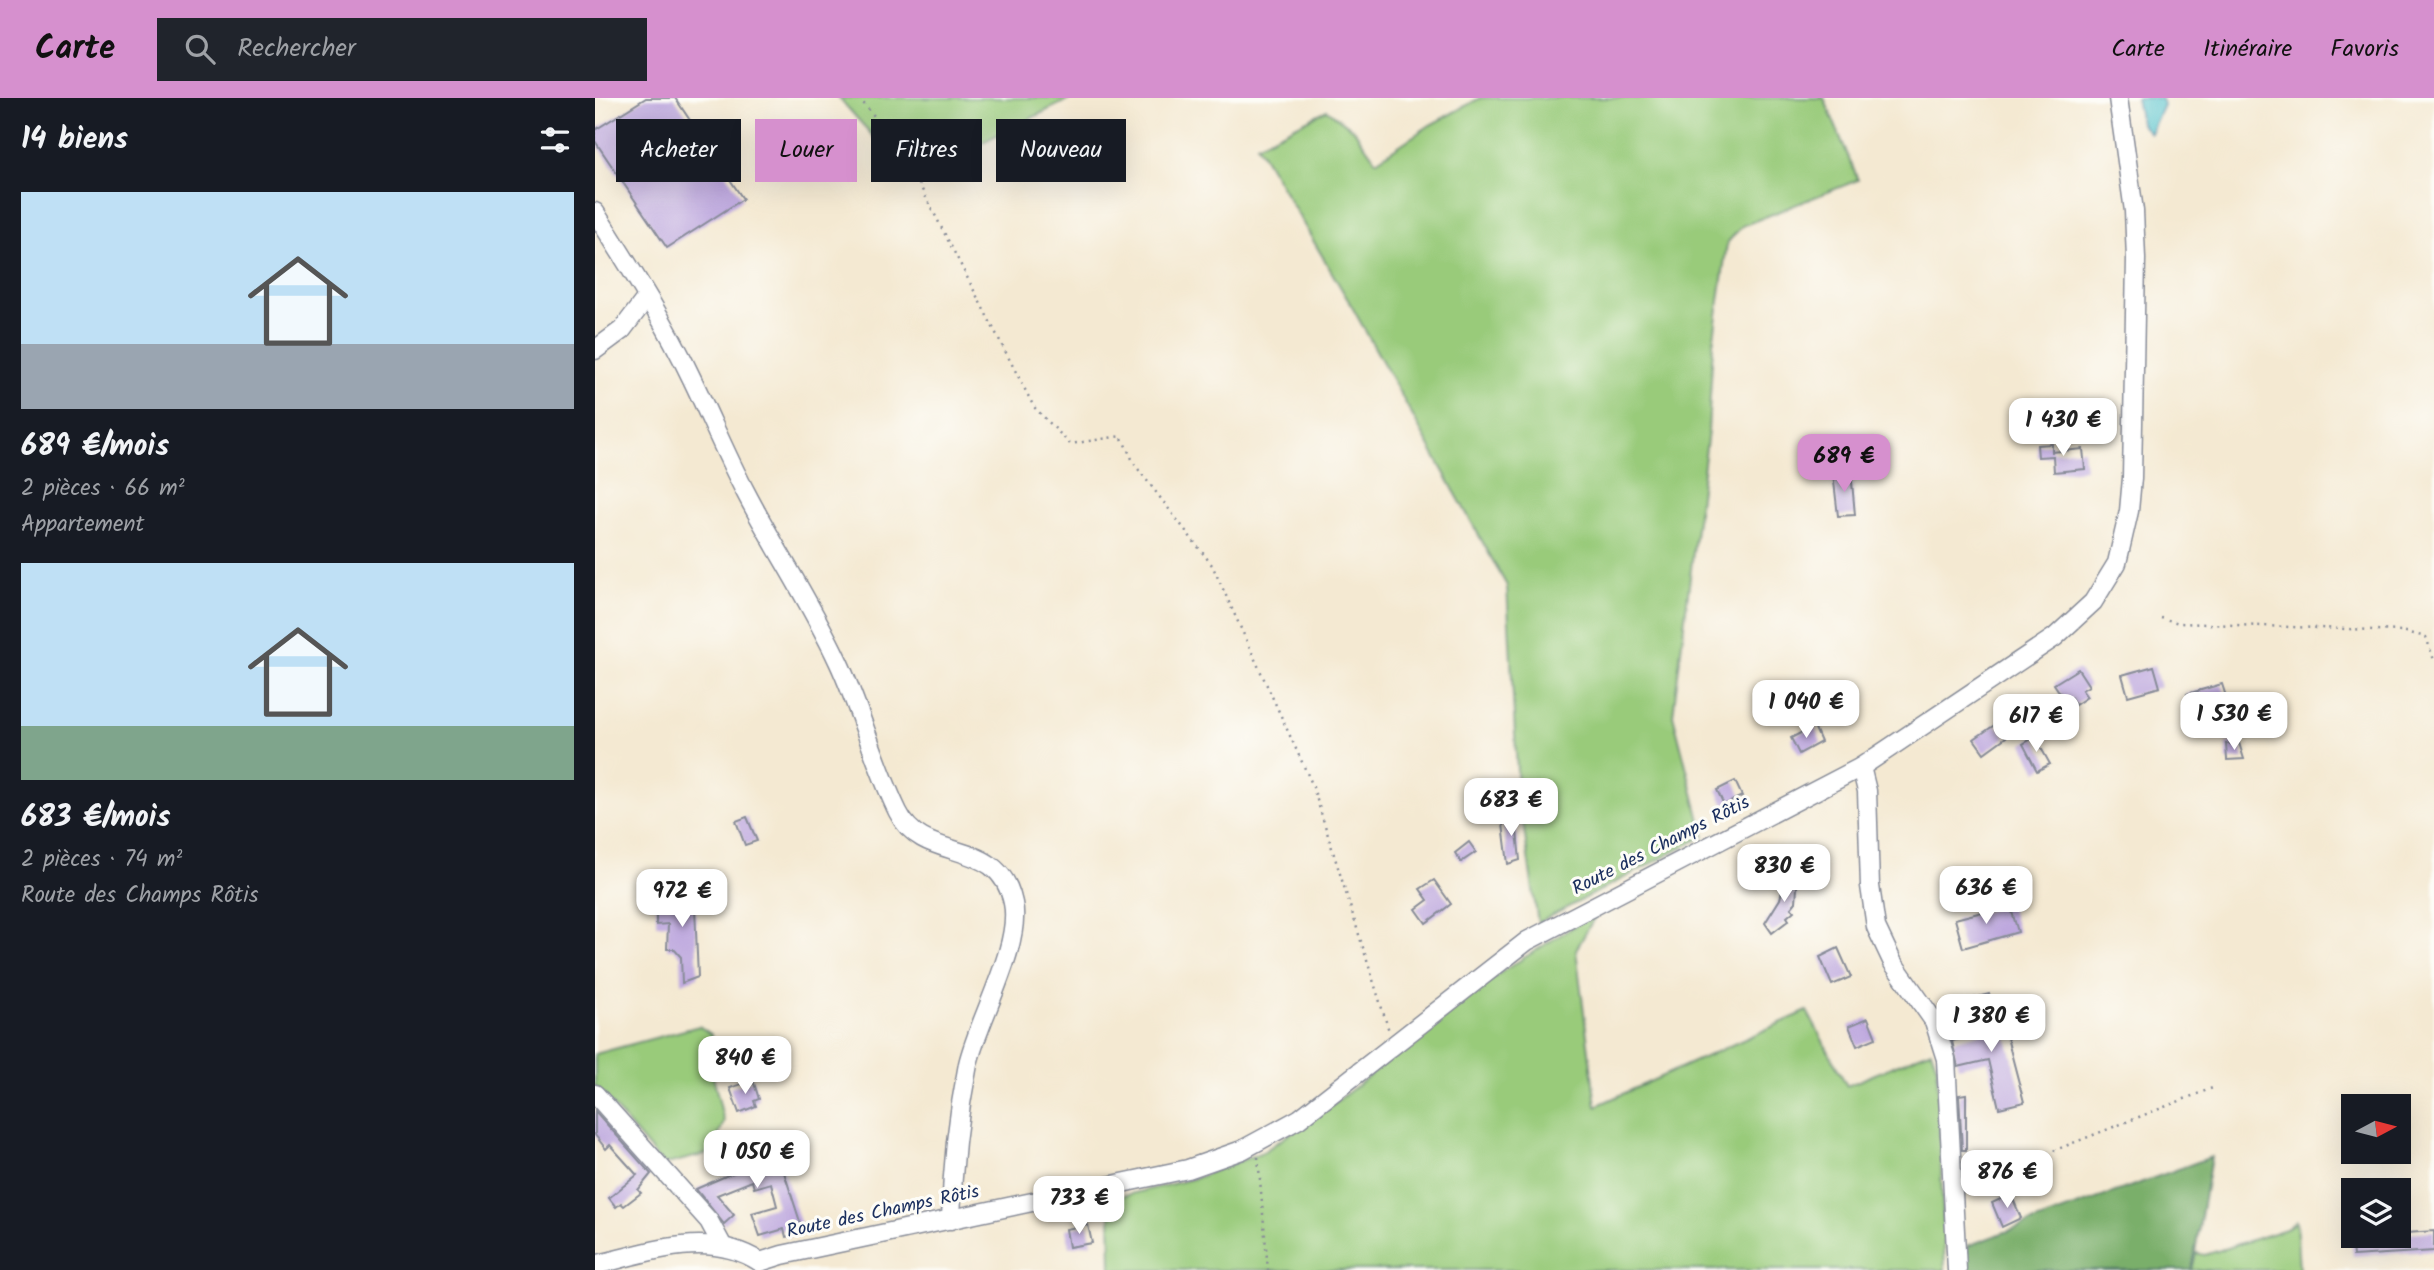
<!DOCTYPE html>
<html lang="fr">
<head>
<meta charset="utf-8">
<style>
  :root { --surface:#171b24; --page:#20242c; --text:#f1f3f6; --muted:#9ea1a6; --accent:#d690ce }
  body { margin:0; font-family:Kalam,sans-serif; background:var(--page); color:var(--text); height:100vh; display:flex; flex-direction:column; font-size:26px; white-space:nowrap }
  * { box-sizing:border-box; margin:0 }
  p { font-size:23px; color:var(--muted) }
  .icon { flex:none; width:38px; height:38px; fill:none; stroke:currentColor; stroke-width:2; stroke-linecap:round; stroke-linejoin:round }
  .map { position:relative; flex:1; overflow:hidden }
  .drawer { display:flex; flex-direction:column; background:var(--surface); width:595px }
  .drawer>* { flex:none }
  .hud { position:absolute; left:21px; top:21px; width:665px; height:63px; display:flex; gap:14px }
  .needle { width:46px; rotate:83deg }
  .controls { position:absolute; left:1746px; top:996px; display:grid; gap:14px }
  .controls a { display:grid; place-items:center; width:70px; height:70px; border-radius:0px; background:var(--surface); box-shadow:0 7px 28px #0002; font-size:35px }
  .price { position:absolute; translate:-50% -60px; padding:0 16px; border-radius:14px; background:#fff; color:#222; font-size:23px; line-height:46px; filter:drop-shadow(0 2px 4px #0008) }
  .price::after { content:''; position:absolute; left:50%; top:42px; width:21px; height:16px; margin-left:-10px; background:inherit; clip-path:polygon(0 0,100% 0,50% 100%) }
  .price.active { background:var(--accent); color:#111 }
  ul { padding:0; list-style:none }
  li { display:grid; align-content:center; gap:14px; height:371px; padding:0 21px }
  li span { display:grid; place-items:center; height:217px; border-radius:0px; color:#555 }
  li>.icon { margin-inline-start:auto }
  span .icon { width:126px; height:126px; fill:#fffc; stroke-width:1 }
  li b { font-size:30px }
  h2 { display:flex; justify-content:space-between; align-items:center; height:84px; padding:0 21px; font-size:30px }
  .tag { padding:0 24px; border-radius:0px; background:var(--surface); box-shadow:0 7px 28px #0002; font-size:24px; line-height:63px }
  .tag.active { background:var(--accent); color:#111 }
  header { display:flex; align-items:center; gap:42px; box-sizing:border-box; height:98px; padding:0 35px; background:var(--accent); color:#111 }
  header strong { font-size:33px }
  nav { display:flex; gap:38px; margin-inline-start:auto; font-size:24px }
  .search { width:490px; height:63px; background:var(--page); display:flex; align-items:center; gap:18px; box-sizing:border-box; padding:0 24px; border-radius:0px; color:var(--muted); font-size:26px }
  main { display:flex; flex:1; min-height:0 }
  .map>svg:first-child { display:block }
  .green { fill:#99cb7a; stroke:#5a7d6c; stroke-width:2 }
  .forest { fill:#7aaf6a; stroke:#4a6f64; stroke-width:2 }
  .water { fill:#56c3cc; stroke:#387995; stroke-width:2 }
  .building { fill:#bda7de }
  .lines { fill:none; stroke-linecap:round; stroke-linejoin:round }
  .minor-casing { stroke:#888c98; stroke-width:21 }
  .path { stroke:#888c98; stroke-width:2.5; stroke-dasharray:2 5; stroke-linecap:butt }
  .minor { stroke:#fff; stroke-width:18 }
  .labels { text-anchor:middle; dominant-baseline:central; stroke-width:6; stroke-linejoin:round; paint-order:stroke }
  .street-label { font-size:19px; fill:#1b2f5e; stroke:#fdfcf7 }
</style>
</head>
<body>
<header>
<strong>Carte</strong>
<div class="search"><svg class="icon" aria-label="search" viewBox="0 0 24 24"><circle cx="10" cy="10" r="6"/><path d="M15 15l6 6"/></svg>Rechercher</div>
<nav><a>Carte</a><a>Itinéraire</a><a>Favoris</a></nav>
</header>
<main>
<section class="drawer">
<h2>14 biens<svg class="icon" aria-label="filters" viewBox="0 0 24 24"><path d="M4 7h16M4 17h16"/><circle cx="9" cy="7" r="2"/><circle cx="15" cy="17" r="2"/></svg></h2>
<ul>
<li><span style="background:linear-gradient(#bfe0f5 70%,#9aa5b1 0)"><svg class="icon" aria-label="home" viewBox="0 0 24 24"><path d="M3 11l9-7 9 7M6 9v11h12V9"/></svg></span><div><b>689 €/mois</b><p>2 pièces · 66 m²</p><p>Appartement</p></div></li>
<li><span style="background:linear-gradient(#bfe0f5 75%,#7fa58c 0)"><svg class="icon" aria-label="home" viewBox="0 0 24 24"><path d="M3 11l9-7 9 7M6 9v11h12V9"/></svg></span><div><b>683 €/mois</b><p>2 pièces · 74 m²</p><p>Route des Champs Rôtis</p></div></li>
</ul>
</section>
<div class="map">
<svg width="1839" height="1172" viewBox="0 0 1839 1172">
  <rect width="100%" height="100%" fill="#fdfcf7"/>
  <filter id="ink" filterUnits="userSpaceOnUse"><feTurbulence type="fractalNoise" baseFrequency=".0143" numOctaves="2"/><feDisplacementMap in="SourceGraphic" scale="14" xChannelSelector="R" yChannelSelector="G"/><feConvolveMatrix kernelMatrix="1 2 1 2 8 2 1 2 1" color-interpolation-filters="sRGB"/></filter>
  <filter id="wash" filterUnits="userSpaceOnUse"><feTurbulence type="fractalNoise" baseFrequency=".00686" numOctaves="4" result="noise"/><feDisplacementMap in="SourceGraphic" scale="28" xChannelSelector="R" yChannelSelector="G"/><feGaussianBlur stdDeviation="1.57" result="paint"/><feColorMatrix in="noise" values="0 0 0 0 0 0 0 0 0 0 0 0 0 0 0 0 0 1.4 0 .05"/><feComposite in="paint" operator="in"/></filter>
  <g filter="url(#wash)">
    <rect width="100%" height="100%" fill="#f4e9d2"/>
    <g class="green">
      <polygon points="244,0 477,0 315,80"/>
      <polygon points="885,0 1229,0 1263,82 1147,128 1132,145 1118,246 1113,333 1078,617 1109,738 943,825 923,692 912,488 756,207 662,47 732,12 759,32 781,63 835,27"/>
      <polygon points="1003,813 981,852 1001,1008 1212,913 1252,988 1336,952 1342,969 1350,1172 516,1172 515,1101 601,1080 668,1054 741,1004 905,875"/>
      <polygon points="104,928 117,937 118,978 129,1024 116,1055 68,1067 0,987 0,956"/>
      <polygon points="1701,1123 1704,1172 1597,1172 1601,1155 1610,1157 1691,1131"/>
    </g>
    <polygon class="forest" points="1616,1059 1597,1172 1371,1172 1372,1148"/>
    <polygon class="water" points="1541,0 1566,0 1568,7 1555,35 1546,26"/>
    <g id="blocks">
      <g class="building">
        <polygon points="51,0 80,0 148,101 72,150 0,43 0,32"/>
        <polygon points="1457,346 1457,354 1488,351 1490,371 1459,374 1458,358 1443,359 1442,347"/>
        <polygon points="1256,373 1260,417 1243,418 1238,375"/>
        <polygon points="1559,568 1565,589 1533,598 1527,577"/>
        <polygon points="1483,571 1494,588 1487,592 1492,599 1480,607 1476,600 1471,604 1459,586"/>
        <polygon points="1627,586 1634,608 1599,618 1592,596"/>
        <polygon points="1401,626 1411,639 1389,655 1379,641"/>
        <polygon points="1219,628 1226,644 1204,656 1196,640"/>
        <polygon points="1440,639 1455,666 1442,673 1428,646"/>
        <polygon points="1644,645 1649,661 1632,662 1631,646"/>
        <polygon points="1140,683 1147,698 1129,707 1122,692"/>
        <polygon points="920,716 925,762 913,766 907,718"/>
        <polygon points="152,719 162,743 150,747 141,723"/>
        <polygon points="874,744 881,754 866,764 860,755"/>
        <polygon points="1203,775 1201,804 1196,810 1199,813 1192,819 1194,822 1177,835 1170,825 1185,801 1191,777"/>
        <polygon points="839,782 856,806 831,825 821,811 833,802 825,791"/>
        <polygon points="87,786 106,799 100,810 103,879 87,885 86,859 79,851 72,851 73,826 61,827 61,808 74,808"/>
        <polygon points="1415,807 1423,834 1368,850 1360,821"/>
        <polygon points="1243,850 1256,879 1237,887 1225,859"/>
        <polygon points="1394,896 1402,930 1409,928 1429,1004 1404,1010 1393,962 1363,969 1357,943 1387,935 1379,900"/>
        <polygon points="1273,920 1281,940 1262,948 1254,928"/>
        <polygon points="158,982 164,1001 159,1003 161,1008 144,1015 135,990"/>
        <polygon points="1371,996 1371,1052 1367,1052 1364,997"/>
        <polygon points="0,1013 56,1076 43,1092 46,1095 29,1108 26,1105 21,1109 14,1100 42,1077 15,1047 11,1051 0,1037"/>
        <polygon points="161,1032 175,1067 186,1065 208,1133 191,1139 189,1131 165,1138 157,1115 182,1108 176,1085 159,1090 157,1083 122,1097 139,1117 129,1126 101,1091 154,1068 144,1038"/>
        <polygon points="1416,1096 1426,1120 1407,1129 1397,1105"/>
        <polygon points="493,1127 497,1145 474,1149 471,1131"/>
        <polygon points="1839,1133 1839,1153 1758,1158 1756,1139"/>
      </g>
    </g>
  </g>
  <g filter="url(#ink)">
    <use href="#blocks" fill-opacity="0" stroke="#888c98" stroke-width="2"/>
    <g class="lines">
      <defs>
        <g id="minor">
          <path d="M0,114c34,54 69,108 96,165 19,39 35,78 55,116 29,56 65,110 92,168 23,49 36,102 60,151 26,54 101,22 115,91 9,42 -35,117 -45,161 -10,50 -16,105 -17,156"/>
          <polyline points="0,252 27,232 52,199"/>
          <polyline points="1266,669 1272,693 1275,788 1281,829 1298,865 1339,923 1351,961 1362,1172"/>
          <polyline points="0,996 114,1123 127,1147"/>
          <polyline points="165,1164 187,1157 593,1071 647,1052 704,1021 932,843 1266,669 1460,539 1498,504 1522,465 1534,413 1537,380 1541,161 1539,113 1523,0"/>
          <path d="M0,1167c55,-13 114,-36 165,-3"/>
        </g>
      </defs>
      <use href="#minor" class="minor-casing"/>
      <g class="path">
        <polyline points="264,0 305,49 439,309 475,346 526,338 540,367 617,467 717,686 794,933"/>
        <polyline points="1566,520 1584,525 1807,533 1831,539 1839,562"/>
        <polyline points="663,1059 673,1172"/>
        <polyline points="1374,1086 1620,989"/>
      </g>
      <use href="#minor" class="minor"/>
    </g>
  </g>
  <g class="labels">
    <g class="street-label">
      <text transform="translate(1066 748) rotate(-27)">Route des Champs Rôtis</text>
      <text transform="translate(288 1114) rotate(-12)">Route des Champs Rôtis</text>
    </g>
  </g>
</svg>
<div class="controls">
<a><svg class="needle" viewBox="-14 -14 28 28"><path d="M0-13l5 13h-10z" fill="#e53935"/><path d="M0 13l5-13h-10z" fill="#9ea1a6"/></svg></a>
<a><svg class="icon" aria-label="layers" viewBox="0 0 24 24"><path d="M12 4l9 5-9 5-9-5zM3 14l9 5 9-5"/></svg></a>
</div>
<b class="price" style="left:1468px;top:360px">1 430 €</b>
<b class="price active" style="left:1249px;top:396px">689 €</b>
<b class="price" style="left:1211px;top:642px">1 040 €</b>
<b class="price" style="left:1639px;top:654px">1 530 €</b>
<b class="price" style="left:1441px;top:656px">617 €</b>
<b class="price" style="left:916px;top:740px">683 €</b>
<b class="price" style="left:1189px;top:806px">830 €</b>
<b class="price" style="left:1391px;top:828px">636 €</b>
<b class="price" style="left:87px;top:831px">972 €</b>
<b class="price" style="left:1396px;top:956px">1 380 €</b>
<b class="price" style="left:150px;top:998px">840 €</b>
<b class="price" style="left:162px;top:1092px">1 050 €</b>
<b class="price" style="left:1412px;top:1112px">876 €</b>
<b class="price" style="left:484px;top:1138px">733 €</b>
<div class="hud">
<a class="tag">Acheter</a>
<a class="tag active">Louer</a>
<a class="tag">Filtres</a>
<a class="tag">Nouveau</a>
</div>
</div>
</main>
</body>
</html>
